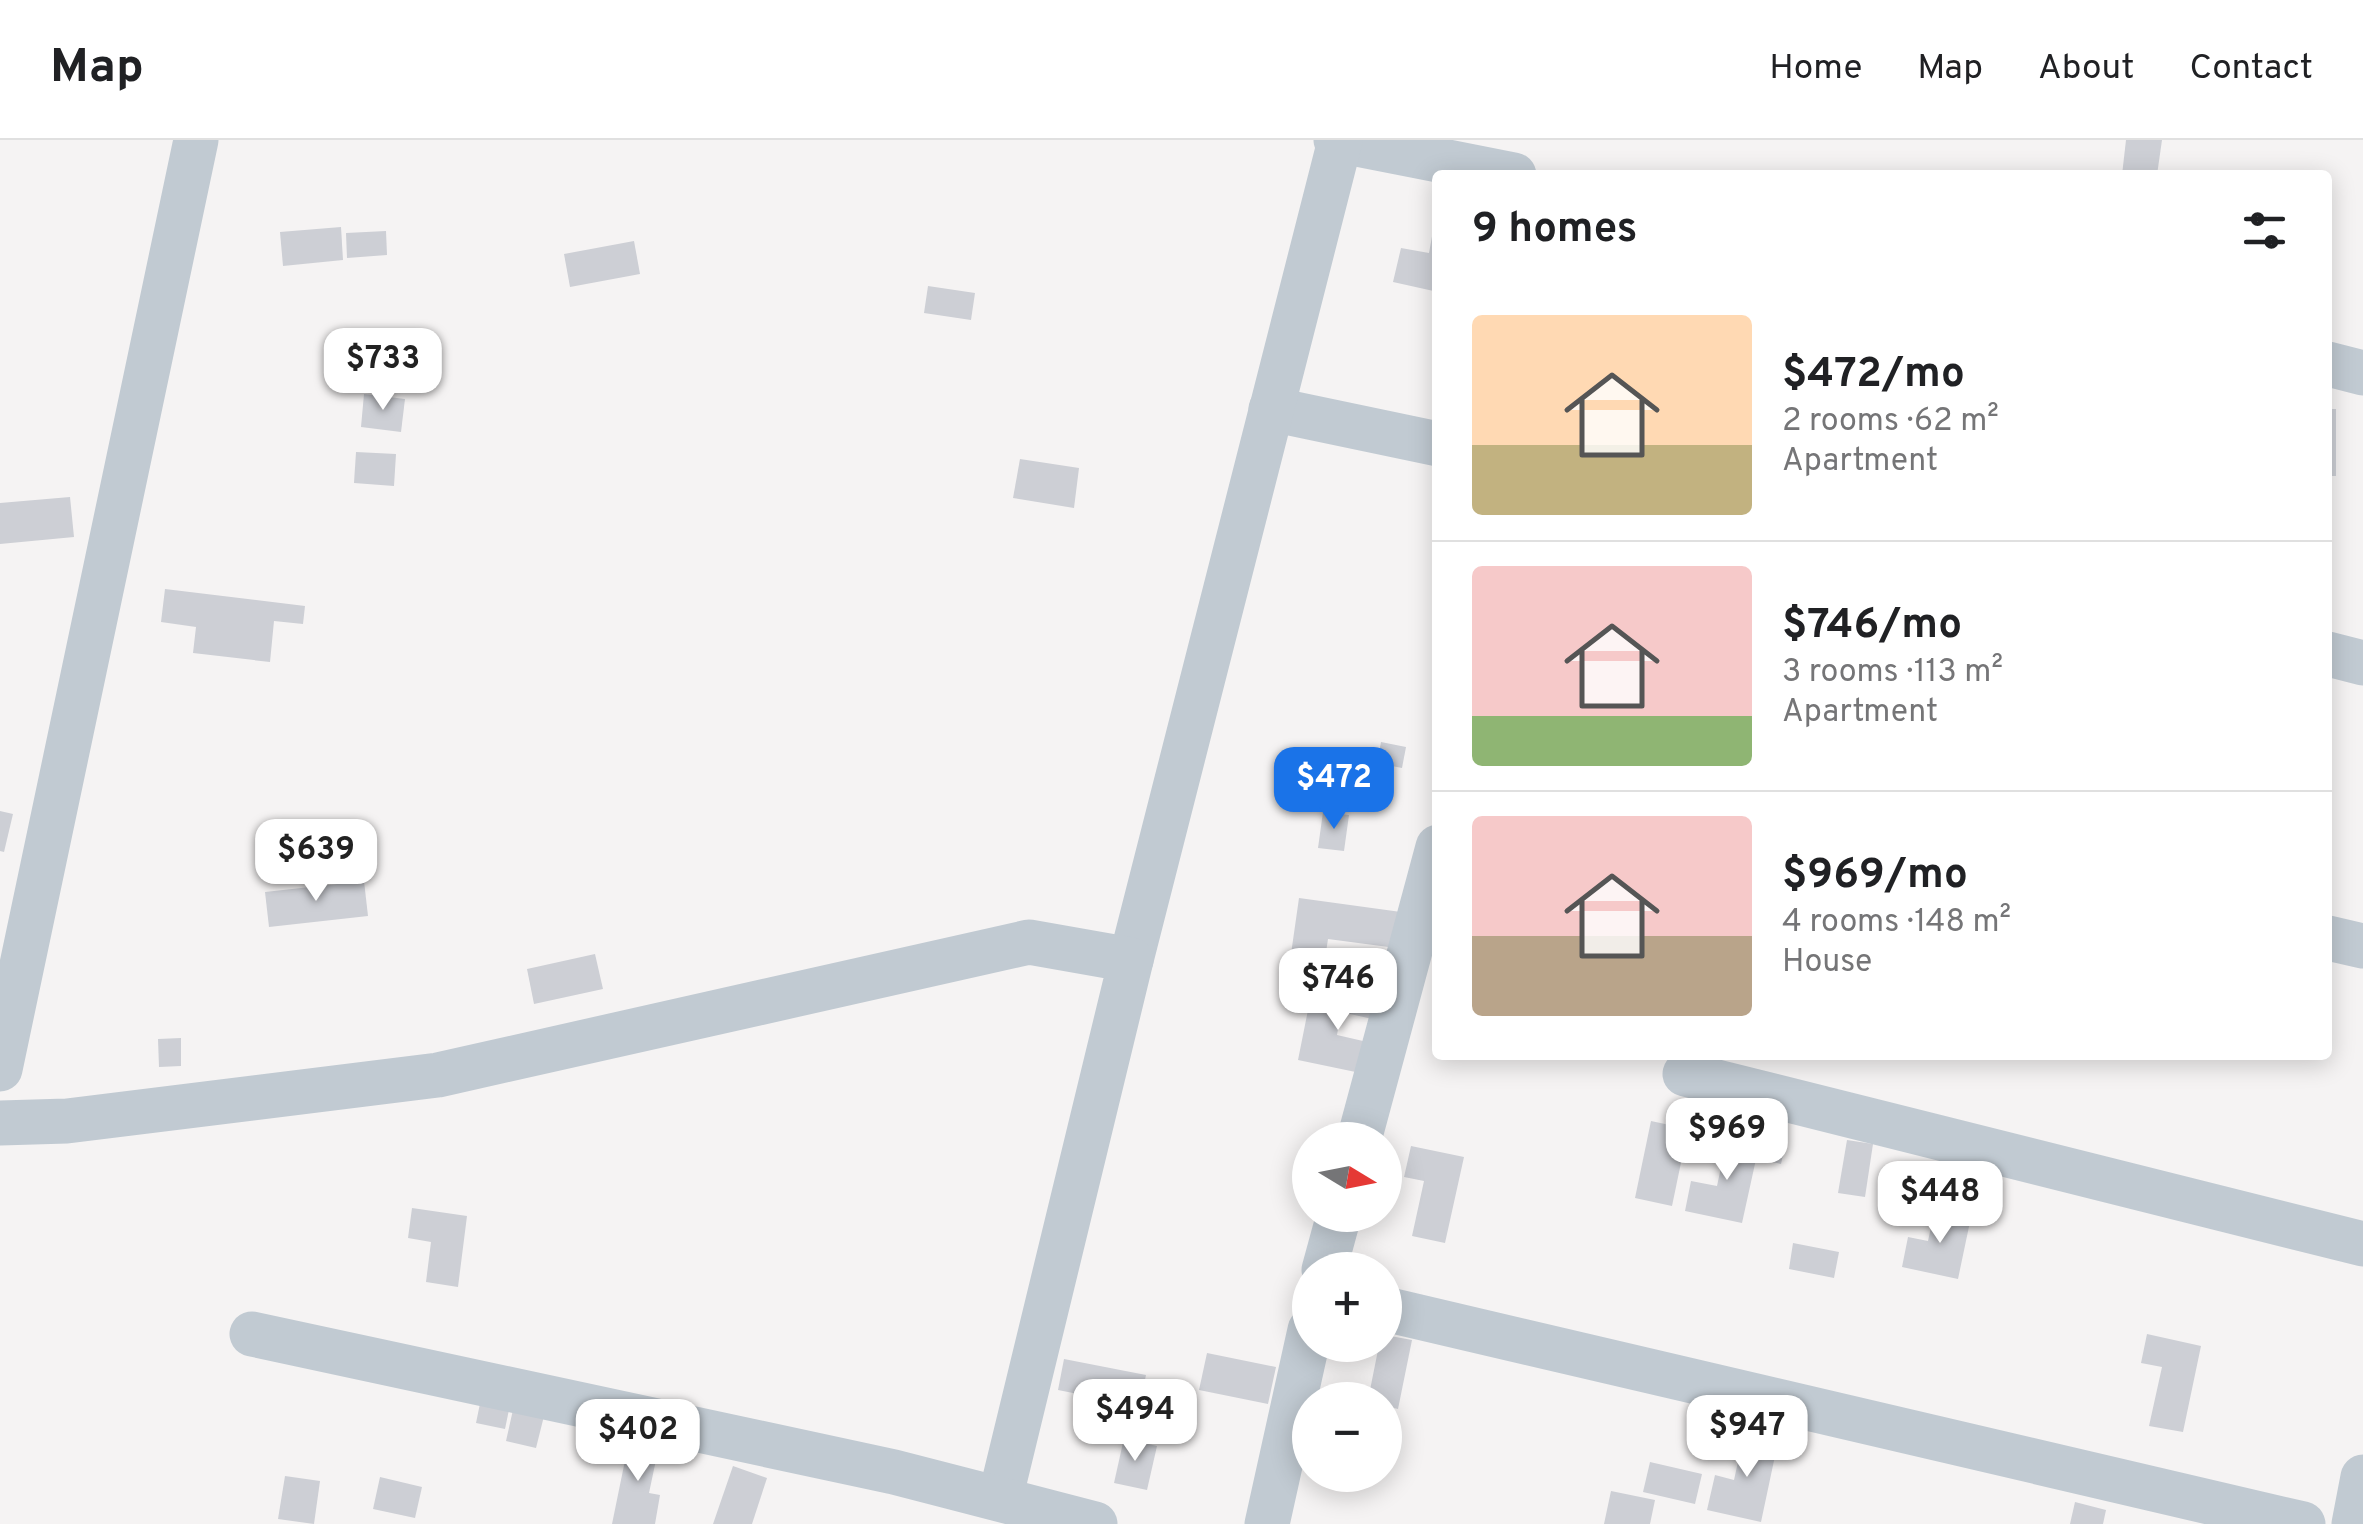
<!DOCTYPE html>
<html lang="en">
<head>
<meta charset="utf-8">
<style>
  :root { --surface:#fff; --page:#f2f2f2; --text:#202124; --muted:#757577; --line:#e0e0e0; --accent:#1a73e8 }
  body { margin:0; font-family:Overpass,sans-serif; background:var(--page); color:var(--text); height:100vh; display:flex; flex-direction:column; font-size:38px; white-space:nowrap }
  * { box-sizing:border-box; margin:0 }
  p { font-size:32px; color:var(--muted) }
  .icon { flex:none; width:55px; height:55px; fill:none; stroke:currentColor; stroke-width:2; stroke-linecap:round; stroke-linejoin:round }
  .map { position:relative; flex:1; overflow:hidden }
  .side { position:absolute; left:1432px; top:30px; width:900px; height:890px; display:flex; flex-direction:column; background:var(--surface); border-radius:10px; box-shadow:0 5px 25px #0003 }
  .side>* { flex:none }
  .needle { width:65px; rotate:100deg }
  .buttons { position:absolute; left:1292px; top:982px; display:grid; gap:20px }
  .buttons a { display:grid; place-items:center; width:110px; height:110px; border-radius:50%; background:var(--surface); box-shadow:0 5px 25px #0003; font-size:50px }
  .price { position:absolute; translate:-50% -85px; padding:0 22px; border-radius:20px; background:#fff; color:#222; font-size:32px; line-height:65px; filter:drop-shadow(0 2px 5px #0008) }
  .price::after { content:''; position:absolute; left:50%; top:60px; width:30px; height:22px; margin-left:-15px; background:inherit; clip-path:polygon(0 0,100% 0,50% 100%) }
  .price.current { background:var(--accent); color:#fff }
  ul { padding:0; list-style:none }
  li { display:flex; align-items:center; gap:30px; height:250px; padding:0 40px }
  li+li { border-top:2px solid var(--line) }
  li span { display:grid; place-items:center; flex:none; width:280px; height:200px; border-radius:10px; color:#555 }
  li>.icon { margin-inline-start:auto }
  span .icon { width:120px; height:120px; fill:#fffc; stroke-width:1 }
  li b { font-size:42px }
  h2 { display:flex; justify-content:space-between; align-items:center; height:120px; padding:0 40px; font-size:42px }
  header { display:flex; align-items:center; gap:60px; box-sizing:border-box; height:140px; padding:0 50px; background:var(--surface); border-bottom:2px solid var(--line) }
  header strong { font-size:48px }
  nav { display:flex; gap:55px; margin-inline-start:auto; font-size:35px }
  .map>svg:first-child { display:block }
  .building { fill:#cdcfd5 }
  .lines { fill:none; stroke-linecap:round; stroke-linejoin:round }
  .minor { stroke:#c1cad2; stroke-width:45 }
</style>
</head>
<body>
<header>
<strong>Map</strong>
<nav><a>Home</a><a>Map</a><a>About</a><a>Contact</a></nav>
</header>
<div class="map">
<svg width="2363" height="1384" viewBox="0 0 2363 1384">
  <rect width="100%" height="100%" fill="#f5f3f3"/>
  <g class="building">
    <polygon points="2126,0 2162,0 2157,35 2122,35"/>
    <polygon points="341,87 343,120 283,126 280,92"/>
    <polygon points="386,91 387,115 347,118 346,93"/>
    <polygon points="1433,91 1438,91 1438,152 1393,142 1401,108 1429,113"/>
    <polygon points="634,101 640,134 570,147 564,114"/>
    <polygon points="928,146 975,153 971,180 924,173"/>
    <polygon points="364,254 405,259 401,292 361,287"/>
    <rect x="2328" y="269" width="8" height="67"/>
    <polygon points="356,312 396,314 394,346 354,343"/>
    <polygon points="1020,319 1079,328 1074,368 1013,358"/>
    <polygon points="70,357 74,397 0,404 0,363"/>
    <polygon points="165,449 305,466 303,484 274,481 270,522 193,513 196,487 161,482"/>
    <polygon points="1381,602 1406,607 1402,628 1377,623"/>
    <polygon points="0,671 13,674 4,712 0,711"/>
    <polygon points="1323,672 1349,675 1344,711 1318,708"/>
    <polygon points="364,741 368,776 269,787 265,752"/>
    <polygon points="1299,758 1401,772 1396,808 1328,799 1325,819 1291,814"/>
    <polygon points="595,814 603,849 534,864 527,829"/>
    <polygon points="1354,822 1396,830 1390,861 1348,853"/>
    <polygon points="1312,850 1389,866 1386,882 1341,872 1337,895 1376,904 1370,935 1298,920"/>
    <polygon points="181,898 181,926 159,927 158,899"/>
    <polygon points="1737,968 1770,978 1765,997 1786,1002 1781,1024 1759,1019 1763,1000 1730,990"/>
    <polygon points="1651,981 1688,989 1672,1066 1635,1058"/>
    <polygon points="1728,995 1760,1001 1742,1083 1685,1071 1691,1041 1717,1046"/>
    <polygon points="1847,1000 1873,1004 1865,1057 1838,1053"/>
    <polygon points="1411,1006 1464,1017 1445,1103 1412,1096 1424,1041 1404,1037"/>
    <polygon points="412,1068 467,1076 458,1147 426,1142 431,1102 408,1098"/>
    <polygon points="1935,1069 1971,1077 1958,1139 1902,1127 1908,1097 1928,1101"/>
    <polygon points="1793,1103 1839,1112 1834,1138 1789,1129"/>
    <polygon points="2147,1194 2201,1206 2183,1292 2149,1286 2162,1227 2141,1223"/>
    <polygon points="1385,1195 1412,1200 1398,1269 1385,1266 1385,1260 1368,1260 1379,1205 1385,1205"/>
    <polygon points="1207,1213 1276,1227 1268,1264 1199,1250"/>
    <polygon points="1064,1219 1146,1235 1135,1286 1079,1275 1083,1255 1058,1250"/>
    <polygon points="484,1244 513,1250 505,1289 476,1283"/>
    <polygon points="517,1252 548,1260 536,1308 506,1301"/>
    <polygon points="1745,1290 1779,1297 1761,1382 1707,1370 1715,1335 1734,1340"/>
    <polygon points="630,1296 660,1301 649,1353 660,1355 655,1384 612,1384"/>
    <polygon points="1124,1298 1157,1306 1147,1350 1114,1343"/>
    <polygon points="1650,1322 1702,1334 1695,1364 1643,1352"/>
    <polygon points="733,1326 767,1338 752,1384 713,1384"/>
    <polygon points="285,1336 320,1341 314,1384 278,1379"/>
    <polygon points="380,1337 422,1347 415,1378 373,1369"/>
    <polygon points="1611,1351 1655,1360 1650,1384 1604,1384"/>
    <polygon points="2075,1362 2106,1370 2103,1384 2070,1384"/>
  </g>
  <g class="lines">
    <g class="minor">
      <polyline points="1336,0 1514,35"/>
      <polyline points="2328,224 2363,233"/>
      <polyline points="1271,269 1438,304"/>
      <polyline points="2328,514 2363,523"/>
      <polyline points="2328,798 2363,806"/>
      <polyline points="1131,820 1340,1"/>
      <polyline points="0,929 196,0"/>
      <polyline points="1685,934 2363,1104"/>
      <polyline points="0,983 67,981 438,935 1029,802 1131,820 1000,1359"/>
      <polyline points="1359,1000 1438,707"/>
      <polyline points="1324,1130 1339,1075"/>
      <polyline points="1385,1169 2303,1384"/>
      <polyline points="252,1194 894,1332 1095,1384"/>
      <polyline points="1267,1384 1310,1190"/>
      <polyline points="2354,1384 2363,1337"/>
    </g>
  </g>
</svg>
<div class="buttons">
<a><svg class="needle" viewBox="-14 -14 28 28"><path d="M0-13l5 13h-10z" fill="#e53935"/><path d="M0 13l5-13h-10z" fill="#757577"/></svg></a>
<a>+</a>
<a>−</a>
</div>
<b class="price" style="left:383px;top:273px">$733</b>
<b class="price current" style="left:1334px;top:692px">$472</b>
<b class="price" style="left:316px;top:764px">$639</b>
<b class="price" style="left:1338px;top:893px">$746</b>
<b class="price" style="left:1727px;top:1043px">$969</b>
<b class="price" style="left:1940px;top:1106px">$448</b>
<b class="price" style="left:1135px;top:1324px">$494</b>
<b class="price" style="left:1747px;top:1340px">$947</b>
<b class="price" style="left:638px;top:1344px">$402</b>
<section class="side">
<h2>9 homes<svg class="icon" aria-label="filters" viewBox="0 0 24 24"><path d="M4 7h16M4 17h16"/><circle cx="9" cy="7" r="2"/><circle cx="15" cy="17" r="2"/></svg></h2>
<ul>
<li><span style="background:linear-gradient(#ffd9b3 65%,#c2b280 0)"><svg class="icon" aria-label="home" viewBox="0 0 24 24"><path d="M3 11l9-7 9 7M6 9v11h12V9"/></svg></span><div><b>$472/mo</b><p>2 rooms · 62 m²</p><p>Apartment</p></div></li>
<li><span style="background:linear-gradient(#f6c9c9 75%,#8fb573 0)"><svg class="icon" aria-label="home" viewBox="0 0 24 24"><path d="M3 11l9-7 9 7M6 9v11h12V9"/></svg></span><div><b>$746/mo</b><p>3 rooms · 113 m²</p><p>Apartment</p></div></li>
<li><span style="background:linear-gradient(#f6c9c9 60%,#b9a48a 0)"><svg class="icon" aria-label="home" viewBox="0 0 24 24"><path d="M3 11l9-7 9 7M6 9v11h12V9"/></svg></span><div><b>$969/mo</b><p>4 rooms · 148 m²</p><p>House</p></div></li>
</ul>
</section>
</div>
</body>
</html>
